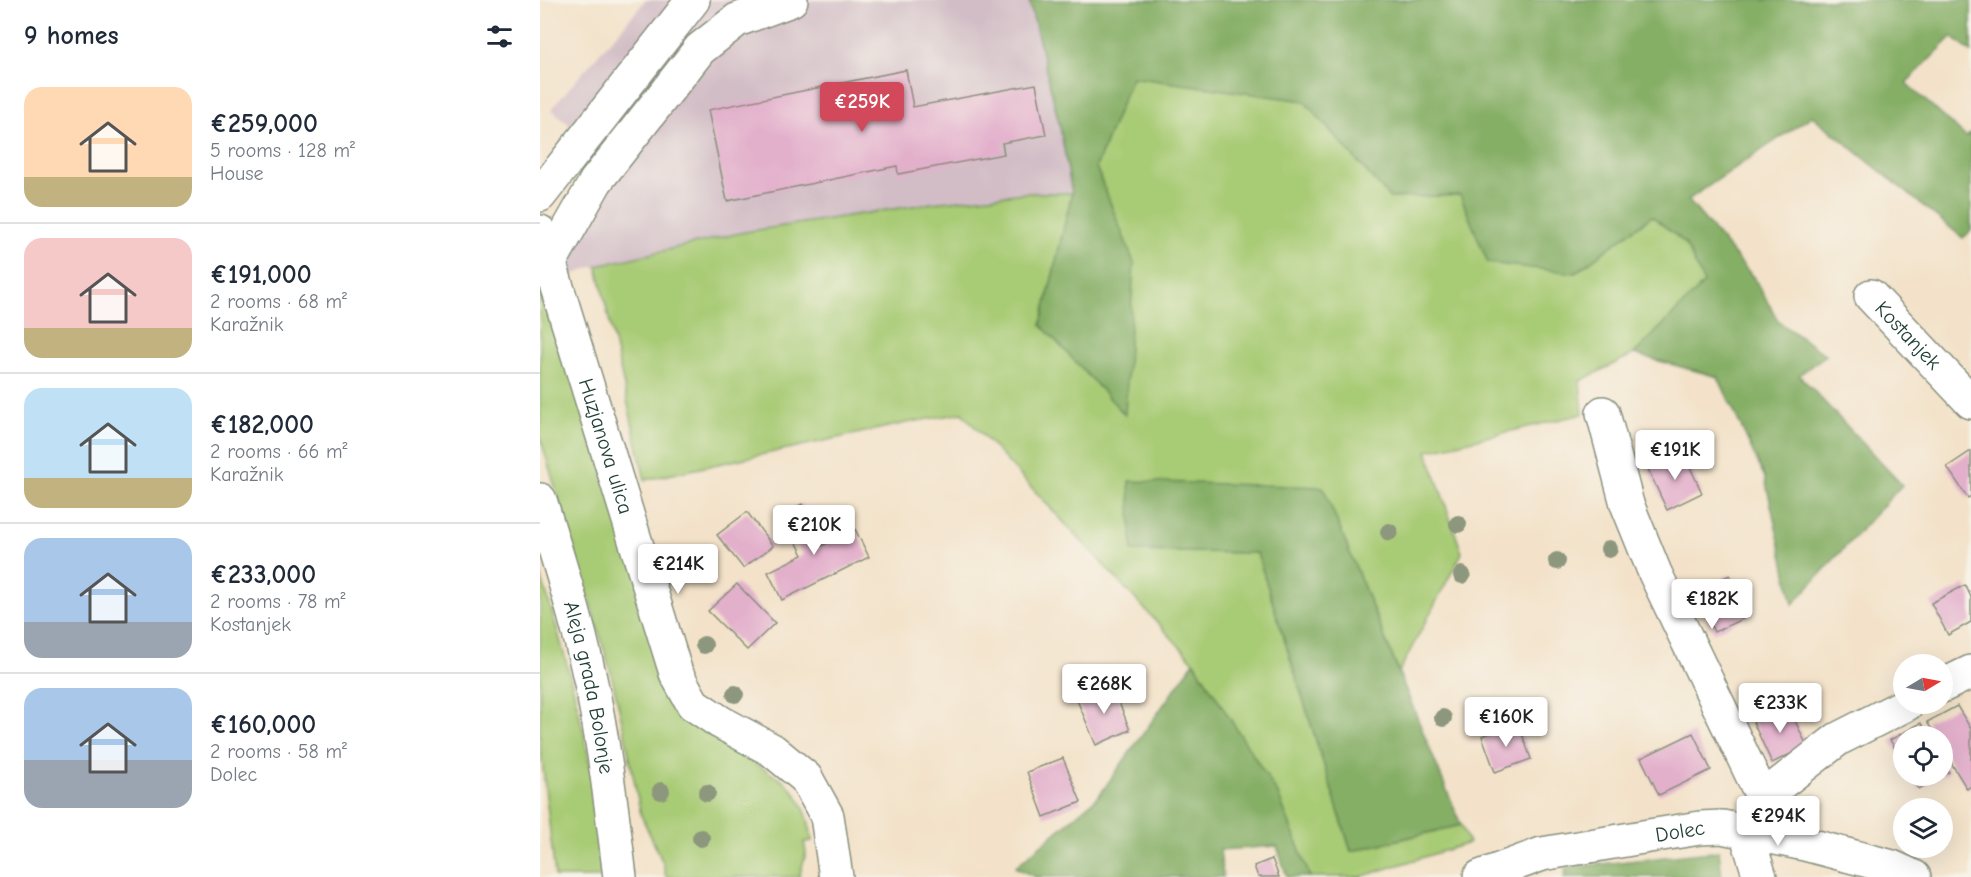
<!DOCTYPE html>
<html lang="en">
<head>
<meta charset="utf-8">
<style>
  :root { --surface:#fff; --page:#f2f2f3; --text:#1f2937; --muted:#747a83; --line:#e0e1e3; --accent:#d1495b }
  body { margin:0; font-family:"Comic Neue",sans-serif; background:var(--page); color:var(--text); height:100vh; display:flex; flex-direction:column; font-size:22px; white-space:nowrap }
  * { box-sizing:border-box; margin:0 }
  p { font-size:20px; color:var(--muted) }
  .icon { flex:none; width:33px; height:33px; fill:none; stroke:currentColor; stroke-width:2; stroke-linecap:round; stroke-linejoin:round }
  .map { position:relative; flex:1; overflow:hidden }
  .sheet { display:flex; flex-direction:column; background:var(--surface); width:540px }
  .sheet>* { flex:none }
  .needle { width:39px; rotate:80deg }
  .fabs { position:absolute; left:1353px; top:654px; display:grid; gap:12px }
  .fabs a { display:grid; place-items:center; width:60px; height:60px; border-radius:50%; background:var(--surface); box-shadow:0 6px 24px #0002; font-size:30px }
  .price { position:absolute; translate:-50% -51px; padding:0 14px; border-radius:6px; background:#fff; color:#222; font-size:20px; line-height:39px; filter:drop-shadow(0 2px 3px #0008) }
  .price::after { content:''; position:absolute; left:50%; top:36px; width:18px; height:14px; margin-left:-9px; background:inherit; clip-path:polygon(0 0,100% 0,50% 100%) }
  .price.on { background:var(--accent); color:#fff }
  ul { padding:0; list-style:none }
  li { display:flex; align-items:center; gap:18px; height:150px; padding:0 24px }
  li+li { border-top:2px solid var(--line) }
  li span { display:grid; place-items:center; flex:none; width:168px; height:120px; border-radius:18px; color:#555 }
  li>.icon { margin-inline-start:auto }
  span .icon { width:72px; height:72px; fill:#fffc; stroke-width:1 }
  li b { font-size:26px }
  h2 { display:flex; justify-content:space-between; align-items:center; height:72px; padding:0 24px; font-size:26px }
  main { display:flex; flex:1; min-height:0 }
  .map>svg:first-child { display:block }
  .industrial { fill:#d2bdc6 }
  .green { fill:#a8cb75; stroke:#648454; stroke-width:1.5 }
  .forest { fill:#86af66; stroke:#52764d; stroke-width:1.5 }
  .building { fill:#e3b0cc }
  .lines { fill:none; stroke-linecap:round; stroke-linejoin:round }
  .minor-casing { stroke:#89907e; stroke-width:36 }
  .major-casing { stroke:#89907e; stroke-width:36 }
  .minor { stroke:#fff; stroke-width:33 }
  .major { stroke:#fff; stroke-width:33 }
  .tree { fill:#8d977e }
  .labels { text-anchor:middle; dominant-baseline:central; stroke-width:5; stroke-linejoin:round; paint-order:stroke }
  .street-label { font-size:21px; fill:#1f3d34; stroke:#f7f3e8 }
</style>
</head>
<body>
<main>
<section class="sheet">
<h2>9 homes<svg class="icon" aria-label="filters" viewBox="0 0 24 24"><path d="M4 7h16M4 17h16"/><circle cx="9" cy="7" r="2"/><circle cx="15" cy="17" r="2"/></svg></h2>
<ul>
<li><span style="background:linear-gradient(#ffd9b3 75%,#c2b280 0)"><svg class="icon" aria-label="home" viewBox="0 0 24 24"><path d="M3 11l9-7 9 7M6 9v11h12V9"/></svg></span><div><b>€259,000</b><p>5 rooms · 128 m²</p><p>House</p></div></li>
<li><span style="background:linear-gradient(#f6c9c9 75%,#c2b280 0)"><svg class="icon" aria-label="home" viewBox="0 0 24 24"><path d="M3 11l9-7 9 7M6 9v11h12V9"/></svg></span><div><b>€191,000</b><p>2 rooms · 68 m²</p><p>Karažnik</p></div></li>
<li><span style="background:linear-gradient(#bfe0f5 75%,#c2b280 0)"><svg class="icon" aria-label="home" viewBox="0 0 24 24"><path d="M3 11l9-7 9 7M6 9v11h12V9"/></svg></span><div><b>€182,000</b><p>2 rooms · 66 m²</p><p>Karažnik</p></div></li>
<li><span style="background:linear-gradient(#a9c7e8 70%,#9aa5b1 0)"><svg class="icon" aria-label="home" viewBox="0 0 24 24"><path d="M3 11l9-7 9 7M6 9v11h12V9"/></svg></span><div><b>€233,000</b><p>2 rooms · 78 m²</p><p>Kostanjek</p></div></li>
<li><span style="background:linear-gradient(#a9c7e8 60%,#9aa5b1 0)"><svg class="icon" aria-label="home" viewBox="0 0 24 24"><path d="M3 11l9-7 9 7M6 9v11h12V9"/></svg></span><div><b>€160,000</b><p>2 rooms · 58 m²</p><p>Dolec</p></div></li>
</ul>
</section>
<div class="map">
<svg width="1431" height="877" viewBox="0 0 1431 877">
  <rect width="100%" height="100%" fill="#f7f3e8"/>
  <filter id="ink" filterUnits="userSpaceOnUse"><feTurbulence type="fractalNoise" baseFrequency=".0167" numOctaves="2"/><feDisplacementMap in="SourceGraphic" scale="12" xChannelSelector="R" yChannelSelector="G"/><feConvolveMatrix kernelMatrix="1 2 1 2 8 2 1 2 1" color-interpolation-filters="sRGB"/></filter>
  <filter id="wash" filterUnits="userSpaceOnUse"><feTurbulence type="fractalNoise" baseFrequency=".008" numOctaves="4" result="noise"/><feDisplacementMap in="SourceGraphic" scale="24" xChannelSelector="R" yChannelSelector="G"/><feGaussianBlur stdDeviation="1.35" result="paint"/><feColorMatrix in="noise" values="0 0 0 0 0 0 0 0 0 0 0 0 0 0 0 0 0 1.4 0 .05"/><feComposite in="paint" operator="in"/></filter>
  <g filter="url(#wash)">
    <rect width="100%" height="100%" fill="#f3e2c9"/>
    <polygon class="industrial" points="106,0 489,0 520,127 532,193 486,193 392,203 205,232 48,268 29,277 27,255 79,168 11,109"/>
    <g class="green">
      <polygon points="592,77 765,101 850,198 920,195 1035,273 1112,216 1145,243 1165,283 1094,354 1040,381 1043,414 887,451 922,553 859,672 783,488 593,551 717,553 811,851 921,825 929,843 820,877 770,877 739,797 654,662 422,413 366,423 105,480 57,266 205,232 392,203 486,193 532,193 501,325 594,263 556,167"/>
      <path d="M0,281l146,437 16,13 83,51c18,17 24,35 27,59l-8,1 2,11 -7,24h-133l-3,-14 -22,-48 -17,-85 -14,-61 -70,-232z"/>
      <path d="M0,573c19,60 36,120 48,181 8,41 12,82 18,123h-51l-15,-135z"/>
    </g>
    <g class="forest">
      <polygon points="489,0 1431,0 1431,52 1412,37 1366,83 1426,137 1431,133 1431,231 1423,238 1272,116 1148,200 1214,278 1239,322 1286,355 1259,375 1362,485 1253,604 1225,478 1178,377 1094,354 1164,283 1145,243 1112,216 1035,273 948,263 920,195 850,198 764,101 592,77 556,167 594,263 585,415 501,325 532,193 520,127"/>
      <polygon points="589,481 783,487 921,825 811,851 717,553 592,551"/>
      <polygon points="654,662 738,794 770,877 747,877 737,846 680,850 683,877 495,877 475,867 558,797"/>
      <polygon points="1179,851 1182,877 1024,877 1026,868"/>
    </g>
    <g id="blocks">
      <g class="building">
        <polygon points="366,70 373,107 496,84 506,135 462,143 464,154 358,174 357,166 187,201 168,110"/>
        <polygon points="1431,451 1431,496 1428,498 1407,467"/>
        <polygon points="1143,452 1162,493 1127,510 1108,469"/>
        <polygon points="262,504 282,546 315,529 329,557 242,600 228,572 263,555 242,514"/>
        <polygon points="207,512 233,546 203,568 177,535"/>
        <polygon points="1190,575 1209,616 1174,632 1155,591"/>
        <polygon points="197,584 235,623 207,650 168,611"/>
        <polygon points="1425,585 1431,597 1431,622 1408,635 1391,603"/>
        <polygon points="572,685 590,730 556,745 537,700"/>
        <polygon points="1248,706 1267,746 1232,763 1213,722"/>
        <polygon points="1417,706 1431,729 1431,786 1427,789 1402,748 1402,736 1396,736 1387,722"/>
        <polygon points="978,723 991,759 955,772 942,736"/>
        <polygon points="1381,723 1388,736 1364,736 1364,763 1350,740"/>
        <polygon points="1153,733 1171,770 1119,795 1101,758"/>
        <polygon points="523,758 541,802 504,817 487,772"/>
        <polygon points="1402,761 1409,772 1379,789 1371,776 1402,776"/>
        <polygon points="732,859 739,877 718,877 714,866"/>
      </g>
    </g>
  </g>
  <g filter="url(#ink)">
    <use href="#blocks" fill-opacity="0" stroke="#89907e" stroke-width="1.5"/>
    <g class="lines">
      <defs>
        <g id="minor">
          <polyline points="0,195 153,0"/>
          <path id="s1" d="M0,232l136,441 17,31 27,18 52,28 34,28 21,38 9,61"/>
          <polyline points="9,264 56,181 160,49 197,20 251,0"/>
          <path id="s2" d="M1331,296l100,106"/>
          <polyline points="1063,413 1087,504 1115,573 1225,802 1206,832 1220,877"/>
          <polyline points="1402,686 1431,672"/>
          <polyline points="1225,802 1240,784 1298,739 1367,704"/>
          <path id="s3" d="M940,877l62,-23 107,-18 51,-8 22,-1 83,17 87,23 22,10"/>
        </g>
        <g id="major">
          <path id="s4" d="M0,500c21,68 43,138 56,208 11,56 17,113 24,169"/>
        </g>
      </defs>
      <use href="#minor" class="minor-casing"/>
      <use href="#major" class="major-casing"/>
      <use href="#minor" class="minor"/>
      <use href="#major" class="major"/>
    </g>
    <g class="tree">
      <circle cx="918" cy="524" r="9"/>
      <circle cx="849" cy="532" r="9"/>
      <circle cx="1069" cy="549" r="9"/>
      <circle cx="1017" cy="561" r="9"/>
      <circle cx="922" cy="575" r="9"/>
      <circle cx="164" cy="645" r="9"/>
      <circle cx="195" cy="694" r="9"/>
      <circle cx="903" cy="718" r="9"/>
      <circle cx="121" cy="791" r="9"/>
      <circle cx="167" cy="793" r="9"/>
      <circle cx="161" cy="838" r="9"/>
    </g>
  </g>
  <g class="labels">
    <g class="street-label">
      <text stroke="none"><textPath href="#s2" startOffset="54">Kostanjek</textPath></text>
      <text stroke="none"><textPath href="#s1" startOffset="224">Huzjanova ulica</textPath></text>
      <text stroke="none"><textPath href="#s4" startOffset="194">Aleja grada Bolonje</textPath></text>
      <text stroke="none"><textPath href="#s3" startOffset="206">Dolec</textPath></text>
    </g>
  </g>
</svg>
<div class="fabs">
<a><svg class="needle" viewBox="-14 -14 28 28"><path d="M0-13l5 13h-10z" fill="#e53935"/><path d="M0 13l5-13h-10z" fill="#747a83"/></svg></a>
<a><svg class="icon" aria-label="locate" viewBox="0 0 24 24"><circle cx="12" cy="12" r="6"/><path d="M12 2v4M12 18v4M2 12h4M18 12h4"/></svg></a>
<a><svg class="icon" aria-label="layers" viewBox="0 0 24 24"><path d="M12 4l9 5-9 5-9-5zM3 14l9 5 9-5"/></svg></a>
</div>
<b class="price on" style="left:322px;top:133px">€259K</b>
<b class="price" style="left:1135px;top:481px">€191K</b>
<b class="price" style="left:274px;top:556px">€210K</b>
<b class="price" style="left:138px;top:595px">€214K</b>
<b class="price" style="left:1172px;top:630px">€182K</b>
<b class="price" style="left:564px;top:715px">€268K</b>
<b class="price" style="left:1240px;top:734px">€233K</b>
<b class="price" style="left:966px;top:748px">€160K</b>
<b class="price" style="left:1238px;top:847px">€294K</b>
</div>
</main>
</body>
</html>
